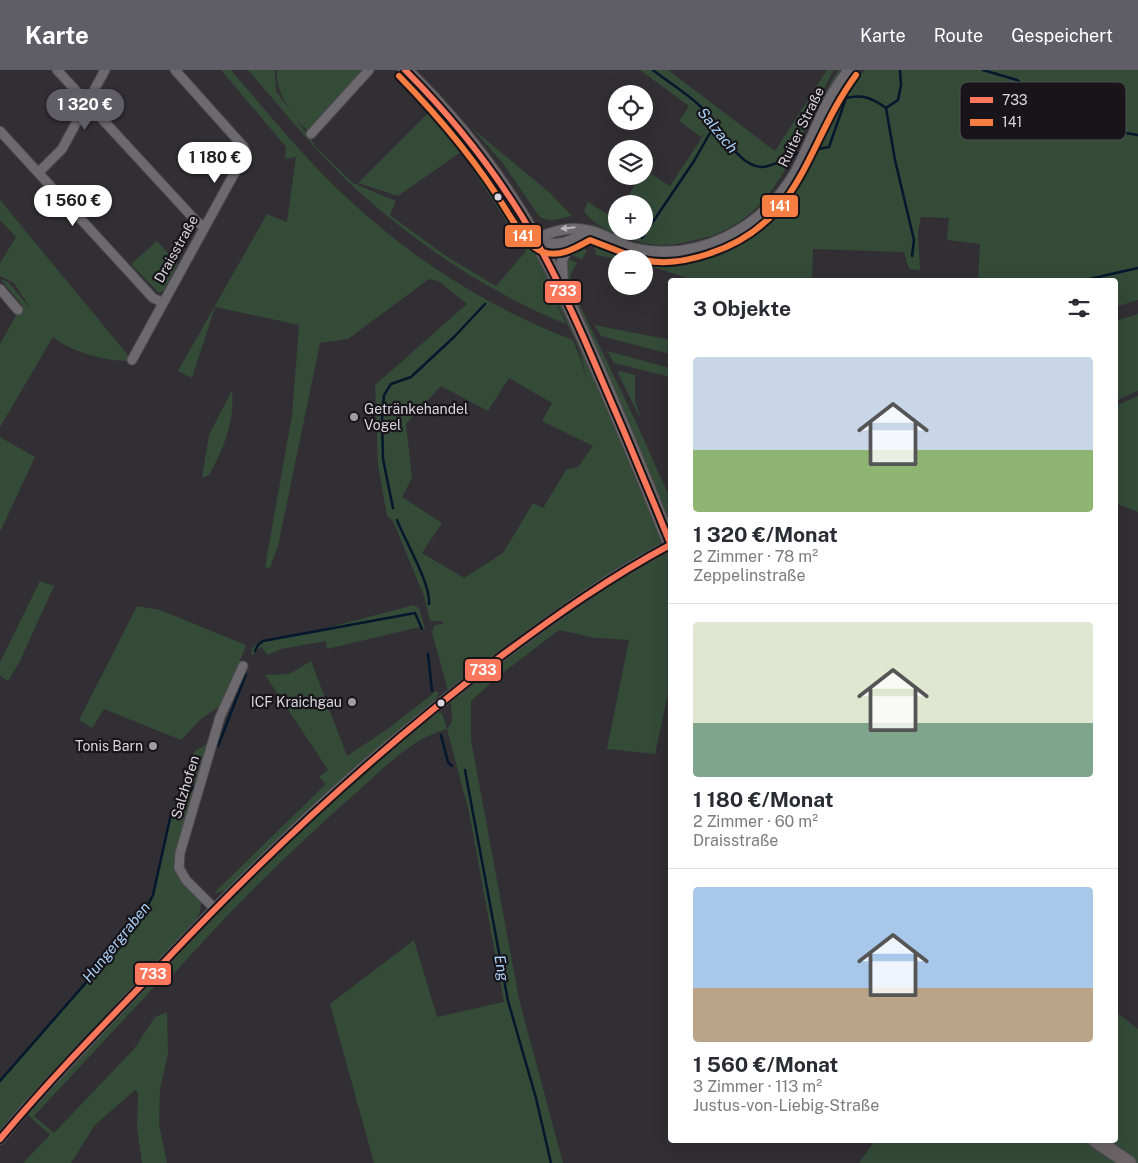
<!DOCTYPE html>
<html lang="de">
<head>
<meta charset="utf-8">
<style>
  :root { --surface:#fff; --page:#f2f2f3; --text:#2b2b33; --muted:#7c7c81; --line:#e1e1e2; --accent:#5f5d65 }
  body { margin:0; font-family:"Public Sans",sans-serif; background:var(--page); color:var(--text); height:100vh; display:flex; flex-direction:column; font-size:19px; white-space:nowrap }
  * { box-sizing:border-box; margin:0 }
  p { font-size:16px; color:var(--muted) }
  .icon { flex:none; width:28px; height:28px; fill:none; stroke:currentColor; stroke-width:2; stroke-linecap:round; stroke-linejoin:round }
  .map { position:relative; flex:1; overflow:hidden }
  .drawer { position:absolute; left:668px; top:208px; width:450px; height:865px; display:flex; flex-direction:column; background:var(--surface); border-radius:5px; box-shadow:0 5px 20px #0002 }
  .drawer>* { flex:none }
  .controls { position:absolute; left:608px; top:15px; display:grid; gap:10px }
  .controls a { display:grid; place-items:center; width:45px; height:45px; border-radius:50%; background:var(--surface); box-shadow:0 5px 20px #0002; font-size:25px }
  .price { position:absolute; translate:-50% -42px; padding:0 11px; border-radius:18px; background:#fff; color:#222; font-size:16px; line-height:32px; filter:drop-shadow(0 1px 2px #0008) }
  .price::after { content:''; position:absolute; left:50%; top:30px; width:15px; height:11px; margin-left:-8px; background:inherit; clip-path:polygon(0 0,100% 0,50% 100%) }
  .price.on { background:var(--accent); color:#fff }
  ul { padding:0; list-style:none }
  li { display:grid; align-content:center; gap:10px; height:265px; padding:0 25px }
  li+li { border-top:1px solid var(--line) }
  li span { display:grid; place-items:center; height:155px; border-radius:5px; color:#555 }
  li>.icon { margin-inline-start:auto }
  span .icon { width:90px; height:90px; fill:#fffc; stroke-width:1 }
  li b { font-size:21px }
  h2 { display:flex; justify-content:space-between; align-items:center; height:60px; padding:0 25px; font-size:21px }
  header { display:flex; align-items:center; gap:30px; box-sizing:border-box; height:70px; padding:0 25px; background:var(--accent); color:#fff }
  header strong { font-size:24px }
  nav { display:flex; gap:28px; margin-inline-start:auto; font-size:18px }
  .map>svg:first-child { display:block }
  .green { fill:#344b38; fill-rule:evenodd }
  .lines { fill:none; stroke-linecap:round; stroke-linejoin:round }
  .stream { stroke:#04172d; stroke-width:2.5 }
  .minor-casing { stroke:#4c494e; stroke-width:11 }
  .tertiary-casing { stroke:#4c494e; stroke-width:12 }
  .primary-casing { stroke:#4c494e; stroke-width:16 }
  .minor { stroke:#6c6a6e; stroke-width:9 }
  .tertiary { stroke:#6c6a6e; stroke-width:10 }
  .primary { stroke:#6a6466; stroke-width:14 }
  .bus-1-casing { stroke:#17151a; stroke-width:10 }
  .bus-2-casing { stroke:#17151a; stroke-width:10 }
  .bus-1 { stroke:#fd775c; stroke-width:6 }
  .bus-2 { stroke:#f77d43; stroke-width:6 }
  .oneway { fill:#b9b6bc }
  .bus-dot { fill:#dad6de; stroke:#17151a; stroke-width:2 }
  .poi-dot { fill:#9f9ba2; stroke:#17151a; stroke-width:2 }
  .labels { text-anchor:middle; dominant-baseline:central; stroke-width:4.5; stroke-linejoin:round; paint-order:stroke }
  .street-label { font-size:14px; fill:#dad6de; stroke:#17151a }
  .poi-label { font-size:14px; fill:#dad6de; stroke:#17151a; text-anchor:end }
  .water-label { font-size:15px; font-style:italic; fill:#a8d0f7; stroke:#17151a }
  .key { fill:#17151a; stroke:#524f55; stroke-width:1 }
  .key-label { font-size:14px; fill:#dad6de }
  .line-badge { stroke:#17151a; stroke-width:2 }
  .badge-label { font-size:14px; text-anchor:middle; font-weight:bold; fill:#fff }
</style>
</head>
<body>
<header>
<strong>Karte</strong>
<nav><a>Karte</a><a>Route</a><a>Gespeichert</a></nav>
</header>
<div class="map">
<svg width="1138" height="1093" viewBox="0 0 1138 1093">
  <rect width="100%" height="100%" fill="#312e34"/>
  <g class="green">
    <path d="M221,0h10c37,43 73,88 115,127 66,62 143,111 227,143l8,20 7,27 -8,-37 -39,-80 25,54c-77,-31 -148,-79 -210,-135 -39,-36 -73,-79 -108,-119h27l1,21 41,57 36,35 43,18 -6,14 56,41 50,30 30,-35 -65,-99 -63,44 -40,-13 74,-74c34,37 58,79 87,120l8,-5 110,249 33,86v125l-15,70 -48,-5 22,-109 -34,-2 -36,-8 -59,45 -29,26v39l48,259 44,164h-189l-44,-159 84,-64 23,77 67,-15 -35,-190 -22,-83c-35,9 -64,40 -90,63 -66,58 -128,119 -186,185l-6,-4v-6l54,-58 125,-121 91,-75h7l5,16c9,-10 3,-16 4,-28l-19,-68 2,-7 10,-3 -2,-2h-12l-6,-25 -31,-75 -6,-5 -9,-51 -3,-80 92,-81 -27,-22 -11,-3 -81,60 -28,4 -42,203 -8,22 -5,-1 27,-152 7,-90 -84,-18 -23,71 -14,-7 89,-157 20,8 9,-65 -11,2 1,-12zM509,308l43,25 -10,18 51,25 -15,21 -12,3 -23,38 -10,-5 -30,50 -39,25 -42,-25 20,-30 -40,-26 10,-19 -6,-54 35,-38 47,25z"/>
    <path d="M277,0h90l-58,62c-17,-14 -34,-40 -32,-62z"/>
    <path d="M640,0h28l107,81 52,-81h7c-37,64 -50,148 -134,169 -19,5 -38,8 -57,4 -17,-5 -50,-16 -59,-32l4,-9 25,16 3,-4v17h28v-27h-21l18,-28h3l1,-6 25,16 35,-53 -4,4 -22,-16 10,-15z"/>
    <path d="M838,0h3c-25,33 -32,74 -55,109 -44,66 -128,94 -196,45 20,4 36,19 61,23 58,8 113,-32 141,-81 17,-32 26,-65 46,-96z"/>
    <polygon points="865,0 1138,0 1138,230 1115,237 1115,210 978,210 980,174 947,170 949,148 921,147 918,162 920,200 909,199 904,182 813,179 812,210 693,210 644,194 644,189 616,189 596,185 594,176 600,172 639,184 668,187 705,181 727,171 799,102 816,82 847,20"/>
    <path d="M472,58l78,65 22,23c-13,2 -22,8 -33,0l-37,-54z"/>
    <path d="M0,130l132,160c-20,4 -63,-9 -79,-23l-53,90v-83l22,-39 -22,-26 8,3 23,27 -17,-26 -14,-7v-13l16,-26 -16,-17z"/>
    <polygon points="157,171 178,194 164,220 159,223 131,194"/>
    <polygon points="579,174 587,181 582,190 568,183"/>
    <path d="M566,188l11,5 -7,13 4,17 61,127 35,78v26c-20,-49 -39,-97 -60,-145 -15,-35 -47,-84 -44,-121z"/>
    <polygon points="1138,244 1138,321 1115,331 1115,251"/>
    <polygon points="594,255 670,270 670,284 601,266"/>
    <polygon points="607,281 670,298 670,307 614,293"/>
    <polygon points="619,301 635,305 635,330 641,350 618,303"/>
    <path d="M232,320c3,31 -8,58 -23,85l-7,3 7,-43z"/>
    <polygon points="1138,326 1138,442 1115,433 1115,336"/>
    <polygon points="0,367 35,387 0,462"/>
    <polygon points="40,511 54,516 19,593 8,611 0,606 0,592"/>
    <polygon points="414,535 419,538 425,559 421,561 420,557 327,579 326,571 281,579 268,585 261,577 252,585 251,583 253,577 261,571 319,560"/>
    <polygon points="137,536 160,540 246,575 224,633 201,649 181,670 104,639 92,658 79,650"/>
    <polygon points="311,591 347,686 389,658 436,621 439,623 435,630 331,719 228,819 217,823 215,822 326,714 319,707 328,700 265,605 289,604"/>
    <polygon points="209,673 183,772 183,813 201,832 200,842 195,852 0,1063 0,1011 97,900 146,839 153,825 171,744 195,681"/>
    <polygon points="158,904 161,904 161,913 157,914 34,1046 54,1063 134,979 155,947 167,942 168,984 160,1019 159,1054 167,1093 142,1093 137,1057 138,1023 135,1020 95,1055 71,1093 23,1093 50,1065 27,1044"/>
    <polygon points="1115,941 1138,959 1138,1093 859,1093 875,1070 1115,1070"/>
  </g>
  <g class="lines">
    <g class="stream">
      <path d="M653,0c15,12 32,22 46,35 18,17 37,61 62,62 14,0 25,-11 39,-14"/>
      <polyline points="983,0 1017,10 1037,25 1074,29 1082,33 1113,61 1138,65"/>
      <polyline points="886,38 895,90 914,170 912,186"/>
      <path d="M808,81l21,-4 17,-49c17,-4 26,0 40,10l12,-8 3,-15 -1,-15"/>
      <polyline points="642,168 694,91 715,54"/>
      <polyline points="1085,210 1138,198"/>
      <polyline points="393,438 383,389 382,350 384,325 391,314 411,307 454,267 485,234"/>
      <path d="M397,450c8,21 34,64 32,84"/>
      <polyline points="255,581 258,575 263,571 415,543 422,559"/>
      <polyline points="428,584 432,621"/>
      <polyline points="441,665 448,692 452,696"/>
      <polyline points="218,676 246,604"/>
      <polyline points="465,700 508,931 536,1028 551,1093"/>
      <polyline points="0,1011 97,900 146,839 153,825 171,744 196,714"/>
    </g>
    <defs>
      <g id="minor">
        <polyline points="57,0 196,151 204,157"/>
        <polyline points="0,61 153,228 162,232"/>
        <polyline points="311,64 369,0"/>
        <polyline points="39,102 62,79 105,0"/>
        <polyline points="0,219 18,240"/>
        <polyline points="132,290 246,82 243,76 175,0"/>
        <polyline points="215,839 186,810 179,798 180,783 220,647 243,596"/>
      </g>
      <g id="tertiary">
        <path d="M536,169c25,-12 43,-14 69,-3 9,4 18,10 28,12 65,15 130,-19 163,-77 18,-34 28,-72 53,-101"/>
        <path d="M536,169c19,10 35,3 52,-8"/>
        <polyline points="563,216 562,190 572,171"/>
        <path d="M0,1069l25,-30c85,-90 169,-182 258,-268 71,-69 148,-133 228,-192 50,-37 103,-76 159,-104"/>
      </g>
      <g id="primary">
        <path d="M405,0c51,50 95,106 130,168 22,37 39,77 56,116 28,63 54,126 79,189"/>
        <polyline points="1095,1070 1129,1093"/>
      </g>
    </defs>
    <use href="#minor" class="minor-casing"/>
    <use href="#tertiary" class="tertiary-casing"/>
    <use href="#primary" class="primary-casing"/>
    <use href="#minor" class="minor"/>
    <use href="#tertiary" class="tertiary"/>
    <use href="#primary" class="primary"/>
    <defs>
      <g id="bus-1">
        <path d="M405,0c44,44 83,92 116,145 28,45 50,93 71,142 27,62 53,124 78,186"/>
        <path d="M0,1069c52,-62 110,-121 166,-179 104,-110 213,-212 334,-303 55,-41 110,-80 170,-112"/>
      </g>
      <g id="bus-2">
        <path d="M399,6c41,42 79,87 109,137 9,14 19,33 35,39 16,6 33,-4 47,-12l49,19"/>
        <path d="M644,190c21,5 43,1 64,-6 96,-31 97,-110 148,-179"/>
      </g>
    </defs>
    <use href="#bus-1" class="bus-1-casing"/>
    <use href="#bus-2" class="bus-2-casing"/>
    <use href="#bus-1" class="bus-1"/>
    <use href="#bus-2" class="bus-2"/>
  </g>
  <defs><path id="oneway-solid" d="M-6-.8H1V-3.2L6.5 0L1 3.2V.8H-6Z" transform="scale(1.25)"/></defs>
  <use class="oneway" href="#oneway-solid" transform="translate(568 158) rotate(174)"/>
  <g class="bus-dot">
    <circle cx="498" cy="127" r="4.5"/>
    <circle cx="441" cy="633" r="4.5"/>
  </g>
  <g class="poi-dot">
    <circle cx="354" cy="347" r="5"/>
    <circle cx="352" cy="632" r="5"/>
    <circle cx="153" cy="676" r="5"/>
  </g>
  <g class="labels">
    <g class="street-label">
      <text transform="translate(801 57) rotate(-64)">Ruiter Straße</text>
      <text transform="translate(176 179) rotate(-61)">Draisstraße</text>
      <text transform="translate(185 717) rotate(-73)">Salzhofen</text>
    </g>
    <g class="poi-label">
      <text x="364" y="339" text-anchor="start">Getränkehandel<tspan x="364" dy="16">Vogel</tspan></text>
      <text x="342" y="632">ICF Kraichgau</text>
      <text x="143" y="676">Tonis Barn</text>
    </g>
    <g class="water-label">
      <text transform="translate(718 60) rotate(51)">Salzach</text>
      <text transform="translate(116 872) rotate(-51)">Hungergraben</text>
      <text transform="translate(502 898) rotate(80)">Eng</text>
    </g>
  </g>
  <rect x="960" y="12" width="166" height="58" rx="8" class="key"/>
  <rect x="970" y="27" width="23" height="6" fill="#fd775c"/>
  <rect x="970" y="49" width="23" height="7" fill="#f77d43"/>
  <g class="key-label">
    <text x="1002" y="35">733</text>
    <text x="1002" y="57">141</text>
  </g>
  <g class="line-badge">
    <rect x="761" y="124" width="38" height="24" rx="5" fill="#f77d43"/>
    <rect x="504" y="154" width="38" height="24" rx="5" fill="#f77d43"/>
    <rect x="544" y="210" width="38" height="24" rx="5" fill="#fd775c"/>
    <rect x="464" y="588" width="38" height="24" rx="5" fill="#fd775c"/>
    <rect x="134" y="892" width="38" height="24" rx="5" fill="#fd775c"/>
  </g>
  <g class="badge-label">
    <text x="780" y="141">141</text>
    <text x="523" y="171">141</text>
    <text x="563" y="226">733</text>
    <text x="483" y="605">733</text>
    <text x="153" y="909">733</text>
  </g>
</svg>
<div class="controls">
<a><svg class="icon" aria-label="locate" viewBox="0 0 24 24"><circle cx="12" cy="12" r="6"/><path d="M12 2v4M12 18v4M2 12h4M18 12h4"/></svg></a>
<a><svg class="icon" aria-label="layers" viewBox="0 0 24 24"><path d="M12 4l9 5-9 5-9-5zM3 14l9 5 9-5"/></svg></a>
<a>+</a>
<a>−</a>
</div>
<b class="price on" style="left:85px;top:61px">1 320 €</b>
<b class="price" style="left:215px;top:114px">1 180 €</b>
<b class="price" style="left:73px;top:157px">1 560 €</b>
<section class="drawer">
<h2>3 Objekte<svg class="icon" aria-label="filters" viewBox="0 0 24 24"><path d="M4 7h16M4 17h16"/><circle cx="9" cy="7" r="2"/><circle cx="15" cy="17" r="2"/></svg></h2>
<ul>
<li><span style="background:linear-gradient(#c9d6e8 60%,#8fb573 0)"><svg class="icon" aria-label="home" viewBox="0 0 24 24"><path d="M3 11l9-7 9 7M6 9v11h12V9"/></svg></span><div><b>1 320 €/Monat</b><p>2 Zimmer · 78 m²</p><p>Zeppelinstraße</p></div></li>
<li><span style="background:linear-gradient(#dfe7d0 65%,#7fa58c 0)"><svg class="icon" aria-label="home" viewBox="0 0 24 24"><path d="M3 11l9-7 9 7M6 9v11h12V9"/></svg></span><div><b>1 180 €/Monat</b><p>2 Zimmer · 60 m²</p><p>Draisstraße</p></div></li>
<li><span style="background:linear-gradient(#a9c7e8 65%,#b9a48a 0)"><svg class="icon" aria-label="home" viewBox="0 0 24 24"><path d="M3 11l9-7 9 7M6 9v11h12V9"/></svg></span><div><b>1 560 €/Monat</b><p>3 Zimmer · 113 m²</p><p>Justus-von-Liebig-Straße</p></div></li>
</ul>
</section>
</div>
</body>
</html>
